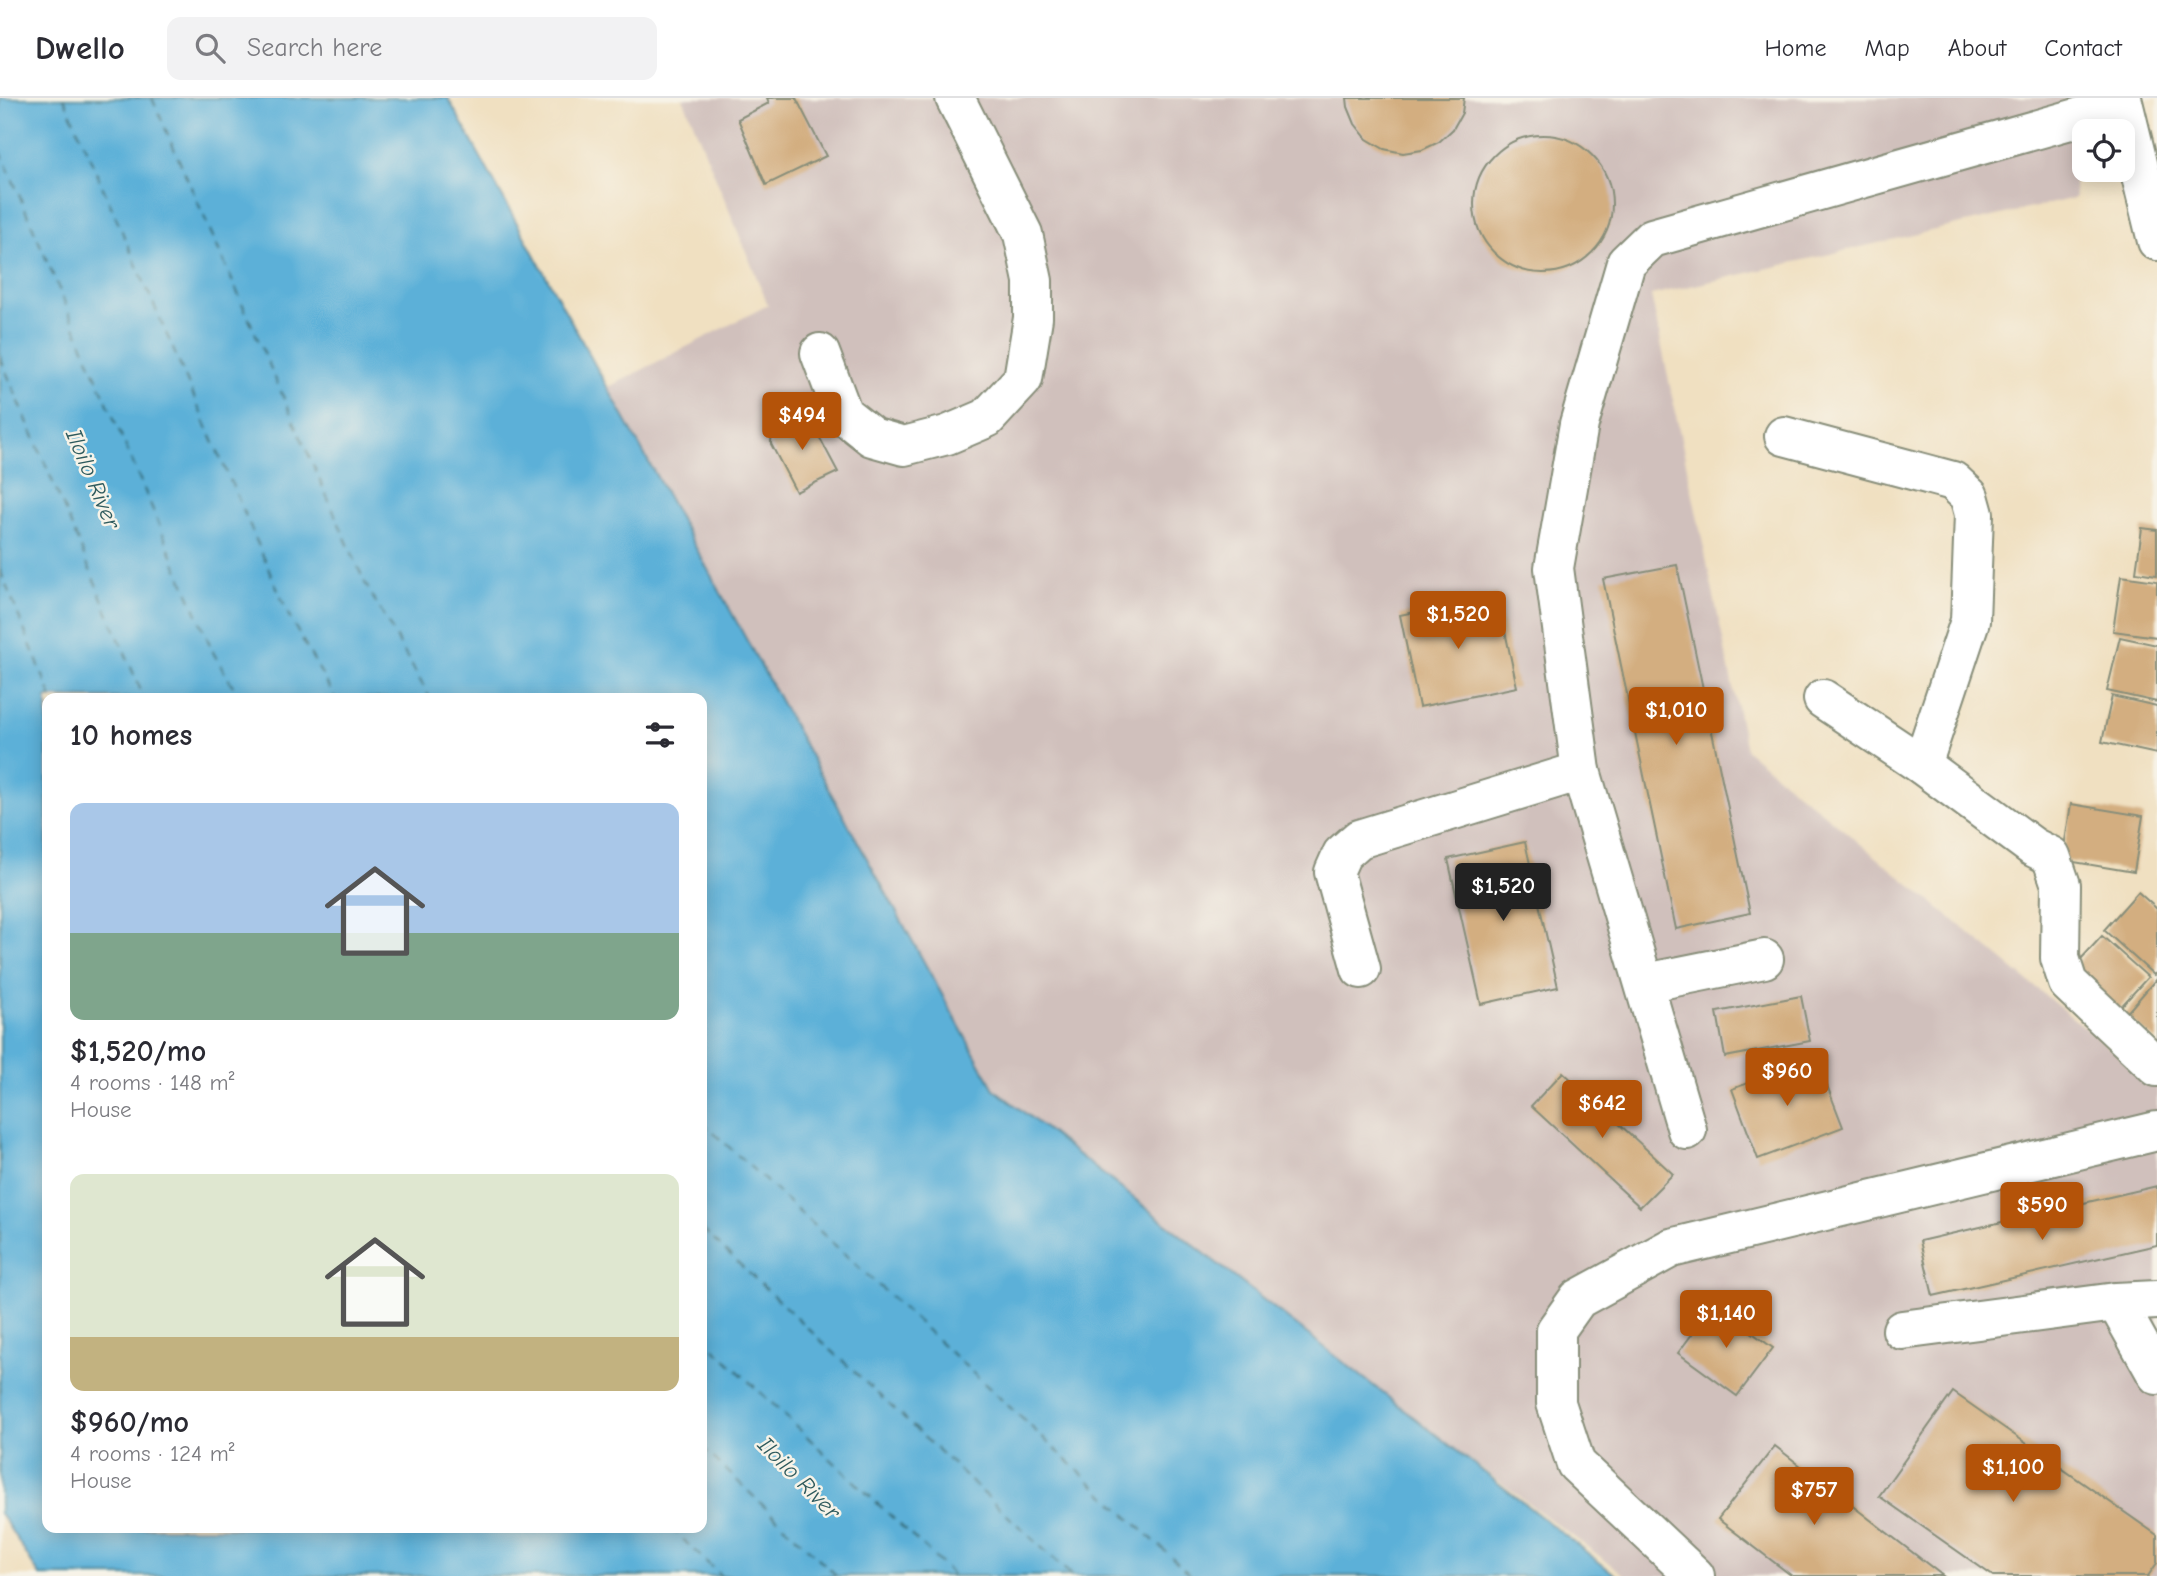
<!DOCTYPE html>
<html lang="en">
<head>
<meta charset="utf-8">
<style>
  :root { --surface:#fff; --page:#f2f2f3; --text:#2b2b33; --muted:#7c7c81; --line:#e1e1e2; --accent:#b45309 }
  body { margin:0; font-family:"Comic Neue",sans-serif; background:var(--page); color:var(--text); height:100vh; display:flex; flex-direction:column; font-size:26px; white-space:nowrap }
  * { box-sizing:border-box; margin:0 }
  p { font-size:23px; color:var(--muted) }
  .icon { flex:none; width:38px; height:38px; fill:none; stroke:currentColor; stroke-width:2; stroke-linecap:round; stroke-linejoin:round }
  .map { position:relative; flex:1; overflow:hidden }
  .drawer { position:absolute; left:42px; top:595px; width:665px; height:840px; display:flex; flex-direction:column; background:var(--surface); border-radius:14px; box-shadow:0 4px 18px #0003 }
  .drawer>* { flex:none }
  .controls { position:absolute; left:2072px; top:21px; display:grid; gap:14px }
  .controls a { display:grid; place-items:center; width:63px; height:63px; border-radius:14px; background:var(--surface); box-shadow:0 4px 18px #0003; font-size:35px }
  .price { position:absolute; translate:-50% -60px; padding:0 16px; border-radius:7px; background:var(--accent); color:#fff; font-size:23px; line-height:46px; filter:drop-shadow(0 2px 4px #0008) }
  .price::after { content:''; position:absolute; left:50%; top:42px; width:21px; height:16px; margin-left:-10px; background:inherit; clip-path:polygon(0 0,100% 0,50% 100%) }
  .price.current { background:#222; color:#fff }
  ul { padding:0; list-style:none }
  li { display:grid; align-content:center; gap:14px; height:371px; padding:0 28px }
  li span { display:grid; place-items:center; height:217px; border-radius:14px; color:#555 }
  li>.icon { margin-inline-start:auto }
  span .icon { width:126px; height:126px; fill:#fffc; stroke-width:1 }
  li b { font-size:30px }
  h2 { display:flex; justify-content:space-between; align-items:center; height:84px; padding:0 28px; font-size:30px }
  header { display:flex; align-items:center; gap:42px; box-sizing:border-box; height:98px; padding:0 35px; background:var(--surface); border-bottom:2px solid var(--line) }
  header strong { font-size:33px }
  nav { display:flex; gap:38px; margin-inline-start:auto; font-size:24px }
  .search { width:490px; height:63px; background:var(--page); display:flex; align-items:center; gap:18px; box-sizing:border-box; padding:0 24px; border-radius:14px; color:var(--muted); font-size:26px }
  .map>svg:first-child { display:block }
  .industrial { fill:#d0c0bc }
  .water { fill:#5cb0d8; stroke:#3e7686; stroke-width:2; fill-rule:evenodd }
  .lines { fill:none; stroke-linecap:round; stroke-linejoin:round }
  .ferry { stroke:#2e5a5d; stroke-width:2; stroke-dasharray:9 7; stroke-linecap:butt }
  .building { fill:#d3ae80 }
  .minor-casing { stroke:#888e7a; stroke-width:42 }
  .minor { stroke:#fff; stroke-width:38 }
  .labels { text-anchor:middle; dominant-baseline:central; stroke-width:5; stroke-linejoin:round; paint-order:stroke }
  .water-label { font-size:23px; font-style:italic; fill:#2e5a5d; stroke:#f7f3e8 }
</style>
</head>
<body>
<header>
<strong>Dwello</strong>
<div class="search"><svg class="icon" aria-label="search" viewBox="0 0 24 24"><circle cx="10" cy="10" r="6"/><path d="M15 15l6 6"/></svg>Search here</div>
<nav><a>Home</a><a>Map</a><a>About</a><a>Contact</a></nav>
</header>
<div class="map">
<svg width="2157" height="1478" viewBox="0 0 2157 1478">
  <rect width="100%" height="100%" fill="#f7f3e8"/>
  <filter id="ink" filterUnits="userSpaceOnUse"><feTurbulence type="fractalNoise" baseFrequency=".0143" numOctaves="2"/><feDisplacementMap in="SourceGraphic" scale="14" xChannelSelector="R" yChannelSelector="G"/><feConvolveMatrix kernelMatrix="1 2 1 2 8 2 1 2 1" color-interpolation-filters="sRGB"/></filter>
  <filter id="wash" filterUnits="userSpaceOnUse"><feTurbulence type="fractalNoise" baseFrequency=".00686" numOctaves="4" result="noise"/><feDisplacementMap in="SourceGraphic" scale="28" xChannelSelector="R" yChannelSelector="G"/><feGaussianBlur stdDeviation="1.57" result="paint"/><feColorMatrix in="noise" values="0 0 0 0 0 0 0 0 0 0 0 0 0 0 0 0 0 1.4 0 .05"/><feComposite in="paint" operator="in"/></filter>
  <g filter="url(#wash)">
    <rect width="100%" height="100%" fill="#f0e0c1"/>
    <polygon class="industrial" points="683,0 2070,0 2075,100 1651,197 1746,652 2157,989 2157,1478 1626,1478 1437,1337 994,991 799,638 560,314 768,207"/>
    <path class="water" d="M0,0h448l546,991 623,487h-1577l-40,-63zM47,600h655v830h-655z"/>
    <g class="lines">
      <g class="ferry">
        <polyline points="64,0 290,520 335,600"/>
        <polyline points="152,0 365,485 430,600"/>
        <polyline points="0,52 214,556 240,600"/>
        <polyline points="0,259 144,600"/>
        <polyline points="0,472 52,600"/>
        <polyline points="702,1024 1192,1478"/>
        <polyline points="702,1131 1072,1478"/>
        <polyline points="702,1239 954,1478"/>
        <polyline points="702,1349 837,1478"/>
        <polyline points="671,1430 721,1478"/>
      </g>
    </g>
    <g id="blocks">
      <g class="building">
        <polygon points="767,0 796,0 826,58 766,87 738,21 769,5"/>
        <polygon points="1347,0 1464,0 1462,15 1453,31 1439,44 1422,52 1403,55 1384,51 1367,41 1355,26 1348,9"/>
        <circle cx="1543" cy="106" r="69"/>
        <polygon points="806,314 838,374 796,394 771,346 772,328"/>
        <polygon points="2142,430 2157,432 2157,477 2136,474"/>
        <polygon points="1677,467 1750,815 1676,831 1603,481"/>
        <polygon points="2121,478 2157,483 2157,539 2113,533"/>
        <polygon points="1497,496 1517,589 1419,609 1400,517"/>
        <polygon points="2120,539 2157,547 2157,604 2107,593"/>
        <polygon points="2112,598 2157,608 2157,656 2102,644"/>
        <polygon points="2071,706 2143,718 2134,774 2062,762"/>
        <polygon points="1525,744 1558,889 1481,906 1448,761"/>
        <polygon points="2138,794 2157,811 2157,874 2154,877 2104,832"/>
        <polygon points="2102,838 2148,879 2116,914 2070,873"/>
        <polygon points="2157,880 2157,944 2125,917"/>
        <polygon points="1801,898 1810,943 1725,959 1717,914"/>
        <polygon points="1816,959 1843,1029 1758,1061 1732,991"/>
        <polygon points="1563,974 1673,1076 1640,1109 1531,1008"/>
        <polygon points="2157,1088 2157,1147 1933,1198 1920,1143"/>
        <polygon points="1714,1207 1773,1250 1737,1298 1678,1255"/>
        <polygon points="1953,1294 2157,1437 2157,1465 2148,1478 1993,1478 1879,1398"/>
        <polygon points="1775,1348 1943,1478 1792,1478 1718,1421"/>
      </g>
    </g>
  </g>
  <g filter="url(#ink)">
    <use href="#blocks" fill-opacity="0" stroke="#888e7a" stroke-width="2"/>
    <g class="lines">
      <defs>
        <g id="minor">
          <polyline points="2122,0 2157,143"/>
          <polyline points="820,255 843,316 872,339 904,348 947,337 987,320 1023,281 1033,220 1033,183 1023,136 955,0"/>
          <polyline points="1784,338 1953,383 1969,398 1974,416 1970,523 1922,667"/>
          <polyline points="1823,601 1922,667 2033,749 2051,758 2061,787 2060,860 2068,885 2157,969"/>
          <polyline points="1361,871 1334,774 1342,756 1359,741 1581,673"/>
          <polyline points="1645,885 1764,861"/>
          <polyline points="1687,1032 1581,673 1554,470 1579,326 1626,165 1652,140 2123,7"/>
          <polyline points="2157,1202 2116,1204 2157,1277"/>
          <polyline points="1902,1232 2116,1204"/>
          <polyline points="1695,1478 1576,1366 1556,1305 1556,1232 1578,1201 1671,1150 2157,1033"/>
        </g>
      </defs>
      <use href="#minor" class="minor-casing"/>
      <use href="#minor" class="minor"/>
    </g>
  </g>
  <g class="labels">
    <g class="water-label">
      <text transform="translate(93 381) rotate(67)">Iloilo River</text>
      <text transform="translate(799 1380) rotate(45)">Iloilo River</text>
    </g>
  </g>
</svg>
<div class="controls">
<a><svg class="icon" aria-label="locate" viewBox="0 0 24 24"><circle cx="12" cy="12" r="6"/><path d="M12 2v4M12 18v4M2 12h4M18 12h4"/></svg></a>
</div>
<b class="price" style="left:802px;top:354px">$494</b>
<b class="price" style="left:1458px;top:553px">$1,520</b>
<b class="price" style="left:1676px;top:649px">$1,010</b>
<b class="price current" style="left:1503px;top:825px">$1,520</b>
<b class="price" style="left:1787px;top:1010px">$960</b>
<b class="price" style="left:1602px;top:1042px">$642</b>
<b class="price" style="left:2042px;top:1144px">$590</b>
<b class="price" style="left:1726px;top:1252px">$1,140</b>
<b class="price" style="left:2013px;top:1406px">$1,100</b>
<b class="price" style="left:1814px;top:1429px">$757</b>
<section class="drawer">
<h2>10 homes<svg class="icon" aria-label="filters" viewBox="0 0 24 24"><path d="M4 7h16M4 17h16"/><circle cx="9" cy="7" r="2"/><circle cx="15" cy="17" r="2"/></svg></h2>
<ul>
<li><span style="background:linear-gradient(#a9c7e8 60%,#7fa58c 0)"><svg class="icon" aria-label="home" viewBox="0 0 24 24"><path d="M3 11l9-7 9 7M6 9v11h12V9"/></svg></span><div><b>$1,520/mo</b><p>4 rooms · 148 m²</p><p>House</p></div></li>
<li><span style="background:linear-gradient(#dfe7d0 75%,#c2b280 0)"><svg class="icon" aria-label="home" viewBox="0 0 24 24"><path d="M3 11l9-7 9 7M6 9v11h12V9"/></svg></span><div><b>$960/mo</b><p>4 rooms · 124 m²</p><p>House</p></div></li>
</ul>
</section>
</div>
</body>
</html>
